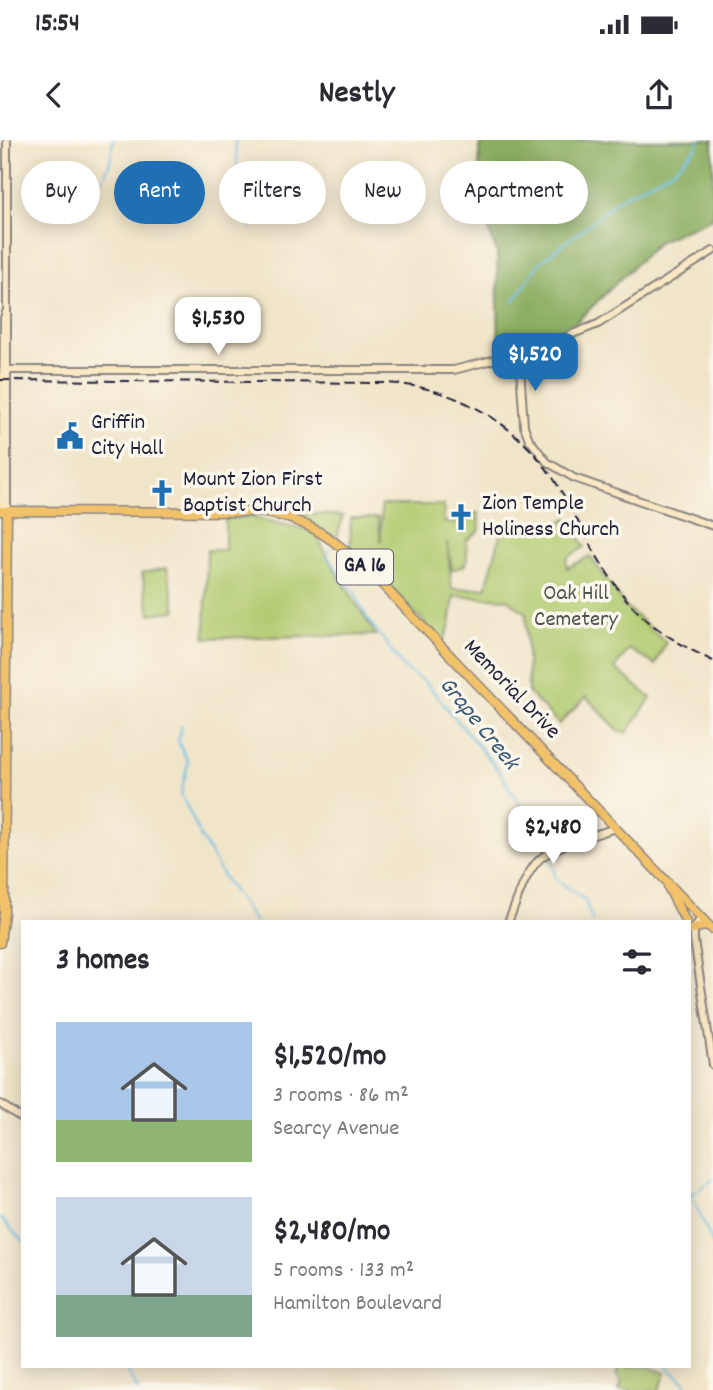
<!DOCTYPE html>
<html lang="en">
<head>
<meta charset="utf-8">
<style>
  :root { --surface:#fff; --page:#f2f2f3; --text:#2b2b33; --muted:#7c7c81; --accent:#1f6fb2 }
  body { margin:0; font-family:Dekko,sans-serif; background:var(--page); color:var(--text); height:100vh; display:flex; flex-direction:column; font-size:26px; white-space:nowrap }
  * { box-sizing:border-box; margin:0 }
  p { font-size:23px; color:var(--muted) }
  .icon { flex:none; width:38px; height:38px; fill:none; stroke:currentColor; stroke-width:2; stroke-linecap:round; stroke-linejoin:round }
  .map { position:relative; flex:1; overflow:hidden }
  .details { position:absolute; left:21px; top:780px; width:670px; height:448px; display:flex; flex-direction:column; background:var(--surface); border-radius:0px; box-shadow:0 4px 18px #0003 }
  .details>* { flex:none }
  .guide { position:absolute; left:21px; top:21px; width:672px; height:63px; display:flex; gap:14px }
  .price { position:absolute; translate:-50% -60px; padding:0 16px; border-radius:14px; background:#fff; color:#222; font-size:23px; line-height:46px; filter:drop-shadow(0 2px 4px #0008) }
  .price::after { content:''; position:absolute; left:50%; top:42px; width:21px; height:16px; margin-left:-10px; background:inherit; clip-path:polygon(0 0,100% 0,50% 100%) }
  .price.active { background:var(--accent); color:#fff }
  ul { padding:0; list-style:none }
  li { display:flex; align-items:center; gap:21px; height:175px; padding:0 35px }
  li span { display:grid; place-items:center; flex:none; width:196px; height:140px; border-radius:0px; color:#555 }
  li>.icon { margin-inline-start:auto }
  span .icon { width:84px; height:84px; fill:#fffc; stroke-width:1 }
  li b { font-size:30px }
  h2 { display:flex; justify-content:space-between; align-items:center; height:84px; padding:0 35px; font-size:30px }
  .pill { padding:0 24px; border-radius:32px; background:var(--surface); box-shadow:0 4px 18px #0003; font-size:24px; line-height:63px }
  .pill.active { background:var(--accent); color:#fff }
  .status { display:flex; justify-content:space-between; align-items:center; height:49px; padding:0 35px; background:var(--surface); direction:ltr }
  .status svg { height:19px; fill:currentColor }
  header { display:flex; justify-content:space-between; align-items:center; height:91px; padding:0 35px; background:var(--surface); font-size:32px; font-weight:800 }
  .map>svg:first-child { display:block }
  .green { fill:#b1ca6f; stroke:#6a7655; stroke-width:2 }
  .forest { fill:#8cae62; stroke:#57684e; stroke-width:2 }
  .lines { fill:none; stroke-linecap:round; stroke-linejoin:round }
  .stream { stroke:#6bbfe7; stroke-width:2 }
  .secondary-casing { stroke:#8a8482; stroke-width:10 }
  .primary-casing { stroke:#8a8482; stroke-width:11 }
  .secondary { stroke:#fae7c3; stroke-width:6 }
  .primary { stroke:#f2c26a; stroke-width:8 }
  .rail { stroke:#22223b; stroke-width:2; stroke-dasharray:10 5; stroke-linecap:butt }
  .labels { text-anchor:middle; dominant-baseline:central; stroke-width:7; stroke-linejoin:round; paint-order:stroke }
  .shield { fill:#fbf7ec; stroke:#636270; stroke-width:2 }
  .shield-label { font-size:21px; font-weight:bold; fill:#22223b }
  .poi-label { font-size:23px; fill:#22223b; stroke:#fbf7ec; text-anchor:start }
  .park-label { font-size:23px; fill:#4d544b; stroke:#fbf7ec }
  .street-label { font-size:23px; fill:#22223b; stroke:#fbf7ec }
  .water-label { font-size:24px; font-style:italic; fill:#3c5977; stroke:#fbf7ec }
</style>
</head>
<body>
<div class="status"><b>15:54</b><svg viewBox="0 0 49 12"><path d="M0 12V9h3v3zM5 12V6h3v6zM10 12V3h3v9zM15 12V0h3v12zM26 1h20v11H26zM47 4h2v5h-2z"/></svg></div>
<header><svg class="icon" aria-label="back" viewBox="0 0 24 24"><path d="M15 5l-7 7 7 7"/></svg>Nestly<svg class="icon" aria-label="share" viewBox="0 0 24 24"><path d="M12 15V3M7 8l5-5 5 5M5 13v7h14v-7"/></svg></header>
<div class="map">
<svg width="713" height="1250" viewBox="0 0 713 1250">
  <rect width="100%" height="100%" fill="#fbf7ec"/>
  <filter id="ink" filterUnits="userSpaceOnUse"><feTurbulence type="fractalNoise" baseFrequency=".0143" numOctaves="2"/><feDisplacementMap in="SourceGraphic" scale="14" xChannelSelector="R" yChannelSelector="G"/><feConvolveMatrix kernelMatrix="1 2 1 2 8 2 1 2 1" color-interpolation-filters="sRGB"/></filter>
  <filter id="wash" filterUnits="userSpaceOnUse"><feTurbulence type="fractalNoise" baseFrequency=".00686" numOctaves="4" result="noise"/><feDisplacementMap in="SourceGraphic" scale="28" xChannelSelector="R" yChannelSelector="G"/><feGaussianBlur stdDeviation="1.57" result="paint"/><feColorMatrix in="noise" values="0 0 0 0 0 0 0 0 0 0 0 0 0 0 0 0 0 1.4 0 .05"/><feComposite in="paint" operator="in"/></filter>
  <g filter="url(#wash)">
    <rect width="100%" height="100%" fill="#f1e5c9"/>
    <g class="green">
      <polygon points="381,365 444,365 444,382 463,384 464,380 469,380 470,373 478,373 480,390 466,401 467,419 464,426 452,430 447,402 452,449 486,448 502,389 549,388 568,378 585,407 567,418 567,428 590,416 626,467 666,502 655,525 629,509 615,528 651,558 627,593 620,592 586,557 559,584 528,552 526,473 507,459 454,456 450,486 443,502 350,406 351,378 378,378 381,402"/>
      <polygon points="280,371 343,376 337,398"/>
      <polygon points="252,377 316,392 326,415 376,495 205,498 207,410 225,410 225,378"/>
      <polygon points="167,428 176,471 150,474 142,433"/>
      <polygon points="621,1227 649,1227 666,1233 659,1250 619,1250 622,1242 616,1234"/>
    </g>
    <polygon class="forest" points="480,0 713,0 713,78 659,101 557,201 499,218 497,113 478,60"/>
    <g class="lines">
      <g class="stream">
        <polyline points="235,0 239,42 250,62 251,89"/>
        <polyline points="102,41 110,22 113,0"/>
        <polyline points="513,162 540,122 597,78 616,60 674,29 696,8 699,0"/>
        <polyline points="329,409 328,416 346,444 353,449 366,476 405,529 426,543 499,631 526,675 541,685 548,709"/>
        <polyline points="182,585 178,601 188,622 181,654 198,690"/>
        <polyline points="199,694 226,741 255,782"/>
        <polyline points="550,715 556,739 585,760 593,782"/>
        <polyline points="690,1051 713,1105"/>
        <polyline points="692,1054 713,1039"/>
        <polyline points="0,1078 23,1101"/>
        <polyline points="125,1227 138,1250"/>
        <polyline points="667,1227 686,1243 688,1250"/>
      </g>
    </g>
  </g>
  <g filter="url(#ink)">
    <g class="lines">
      <defs>
        <g id="secondary">
          <polyline points="7,0 7,371"/>
          <polyline points="519,213 524,286 529,299 547,322 574,338 713,386"/>
          <polyline points="3,230 454,230 535,209 598,184 713,111"/>
          <polyline points="2,371 4,178 6,172"/>
          <polyline points="701,777 694,789 694,800 713,925"/>
          <path d="M508,782c9,-19 14,-42 28,-59 13,-17 58,-27 79,-35"/>
          <polyline points="0,964 23,979"/>
        </g>
        <g id="primary">
          <path d="M0,371l258,1c51,5 82,32 117,65l338,353"/>
          <polyline points="668,747 686,782"/>
          <polyline points="690,790 708,785"/>
          <polyline points="0,803 4,773 7,371"/>
        </g>
      </defs>
      <use href="#secondary" class="secondary-casing"/>
      <use href="#primary" class="primary-casing"/>
      <use href="#secondary" class="secondary"/>
      <use href="#primary" class="primary"/>
      <path class="rail" d="M0,240l386,3c68,3 132,40 169,98 24,39 42,83 72,119 23,28 54,45 86,61"/>
    </g>
  </g>
  <defs>
    <symbol id="civic-bare" viewBox="-9 -9 18 18"><path d="M-.6-6.5H3V-4.5H.6V-3L4-1V1h2V6H-6V1h2V-1L-.6-3ZM-1.2 2.5V6h2.4V2.5Z" fill="#1f6fb2" stroke="#fbf7ec" stroke-width="2.5" paint-order="stroke"/></symbol>
    <symbol id="church-bare" viewBox="-9 -9 18 18"><path d="M-1.2-6h2.4v3.5h3.3v2.4h-3.3V6h-2.4V-.1h-3.3v-2.4h3.3Z" fill="#1f6fb2" stroke="#fbf7ec" stroke-width="2.5" paint-order="stroke"/></symbol>
  </defs>
  <g fill-rule="evenodd">
    <use href="#civic-bare" x="51" y="277" width="38" height="38"/>
    <use href="#church-bare" x="143" y="334" width="38" height="38"/>
    <use href="#church-bare" x="442" y="358" width="38" height="38"/>
  </g>
  <g class="labels">
    <rect class="shield" x="337" y="409.5" width="56" height="35" rx="5"/>
    <g class="shield-label">
      <text x="365" y="427">GA 16</text>
    </g>
    <g class="poi-label">
      <text x="91" y="283">Griffin<tspan x="91" dy="26">City Hall</tspan></text>
      <text x="183" y="340">Mount Zion First<tspan x="183" dy="26">Baptist Church</tspan></text>
      <text x="482" y="364">Zion Temple<tspan x="482" dy="26">Holiness Church</tspan></text>
    </g>
    <g class="park-label">
      <text x="576" y="454">Oak Hill<tspan x="576" dy="26">Cemetery</tspan></text>
    </g>
    <g class="street-label">
      <text transform="translate(511 550) rotate(46)">Memorial Drive</text>
    </g>
    <g class="water-label">
      <text transform="translate(478 584) rotate(51)">Grape Creek</text>
    </g>
  </g>
</svg>
<b class="price" style="left:218px;top:217px">$1,530</b>
<b class="price active" style="left:535px;top:253px">$1,520</b>
<b class="price" style="left:553px;top:726px">$2,480</b>
<div class="guide">
<a class="pill">Buy</a>
<a class="pill active">Rent</a>
<a class="pill">Filters</a>
<a class="pill">New</a>
<a class="pill">Apartment</a>
</div>
<section class="details">
<h2>3 homes<svg class="icon" aria-label="filters" viewBox="0 0 24 24"><path d="M4 7h16M4 17h16"/><circle cx="9" cy="7" r="2"/><circle cx="15" cy="17" r="2"/></svg></h2>
<ul>
<li><span style="background:linear-gradient(#a9c7e8 70%,#8fb573 0)"><svg class="icon" aria-label="home" viewBox="0 0 24 24"><path d="M3 11l9-7 9 7M6 9v11h12V9"/></svg></span><div><b>$1,520/mo</b><p>3 rooms · 86 m²</p><p>Searcy Avenue</p></div></li>
<li><span style="background:linear-gradient(#c9d6e8 70%,#7fa58c 0)"><svg class="icon" aria-label="home" viewBox="0 0 24 24"><path d="M3 11l9-7 9 7M6 9v11h12V9"/></svg></span><div><b>$2,480/mo</b><p>5 rooms · 133 m²</p><p>Hamilton Boulevard</p></div></li>
</ul>
</section>
</div>
</body>
</html>
